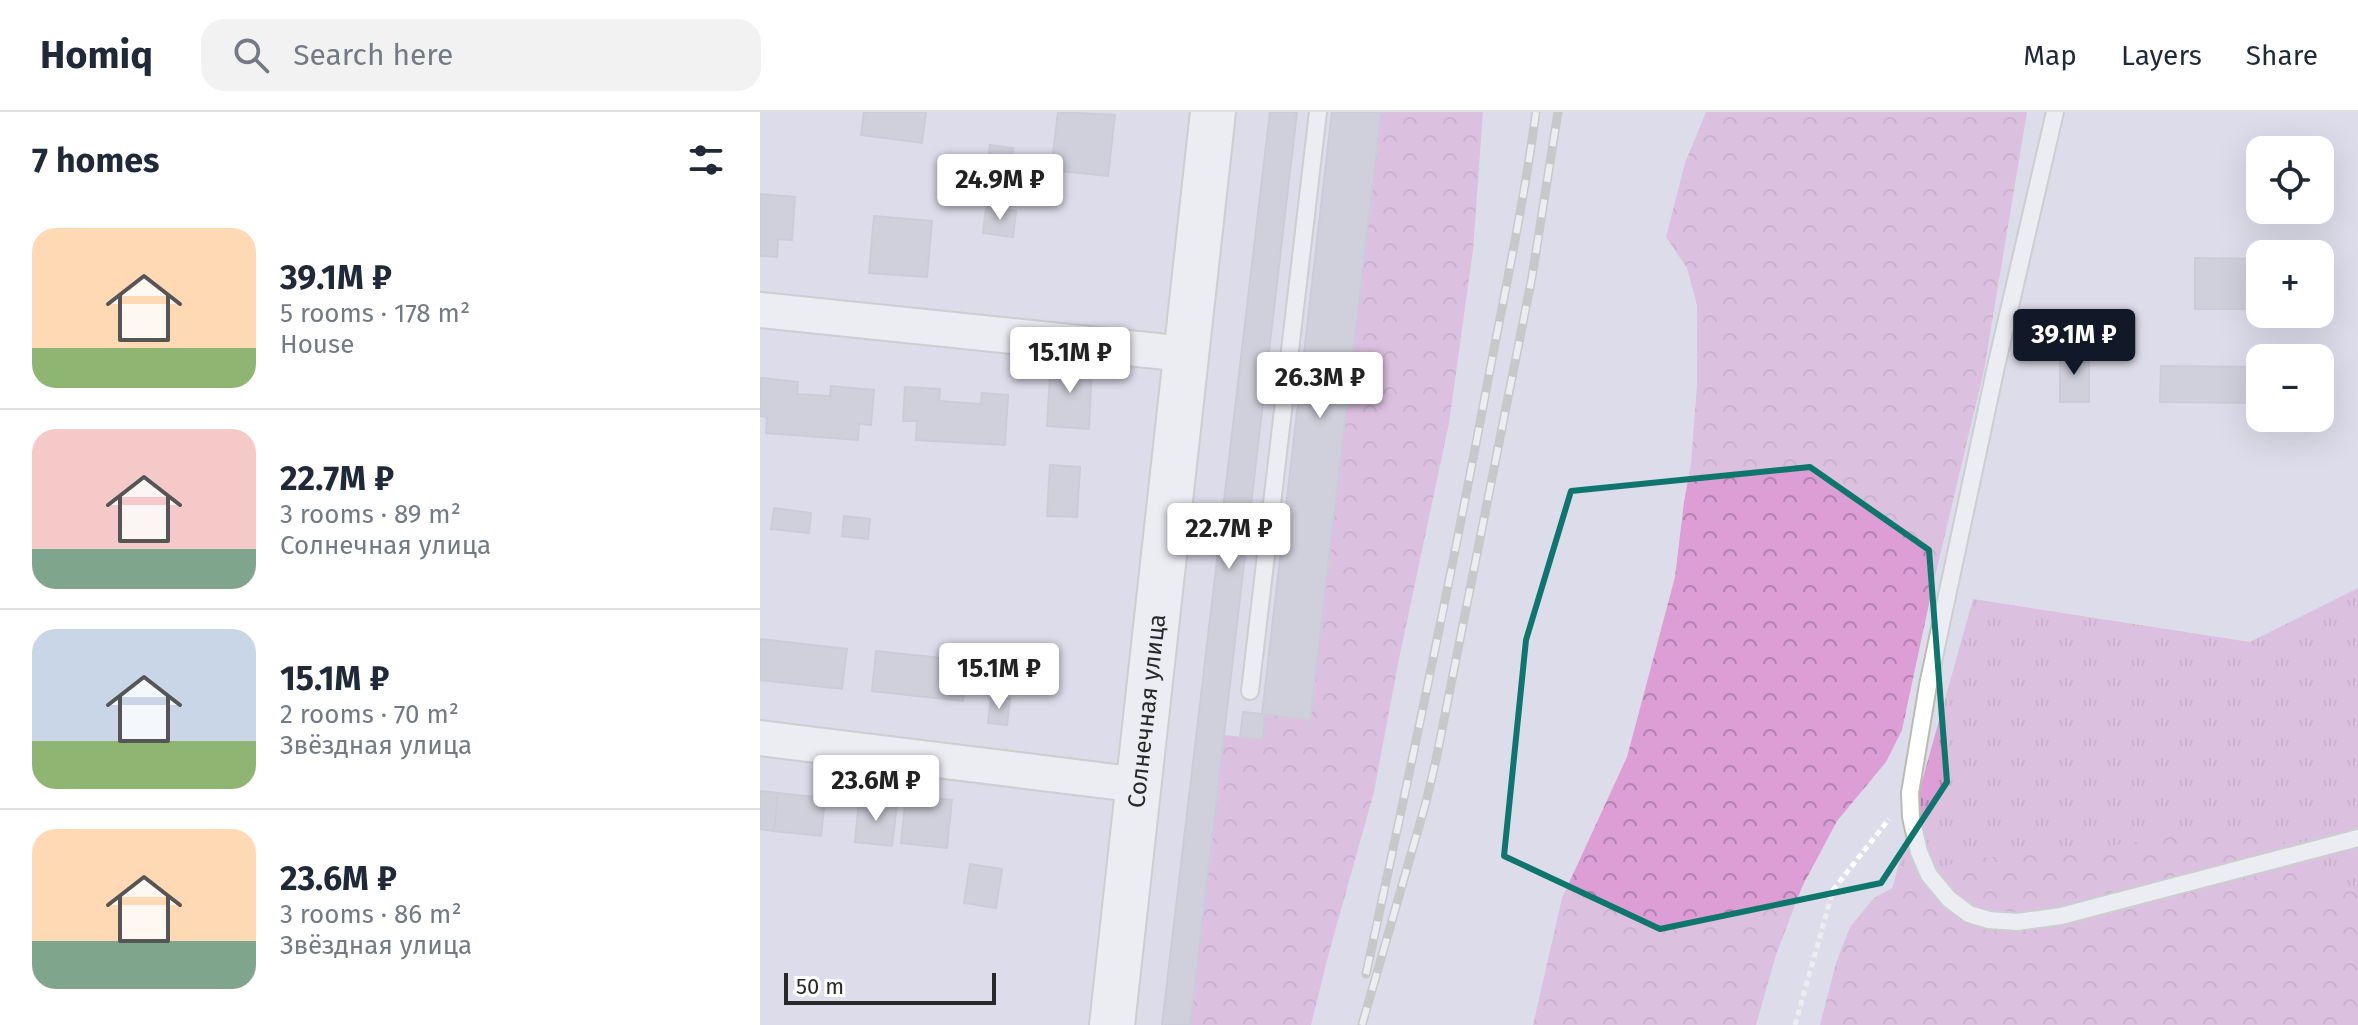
<!DOCTYPE html>
<html lang="en">
<head>
<meta charset="utf-8">
<style>
  :root { --surface:#fff; --page:#f2f2f3; --text:#1f2937; --muted:#747a83; --line:#e0e1e3; --accent:#111827 }
  body { margin:0; font-family:"Fira Sans",sans-serif; background:var(--page); color:var(--text); height:100vh; display:flex; flex-direction:column; font-size:30px; white-space:nowrap }
  * { box-sizing:border-box; margin:0 }
  p { font-size:26px; color:var(--muted) }
  .icon { flex:none; width:44px; height:44px; fill:none; stroke:currentColor; stroke-width:2; stroke-linecap:round; stroke-linejoin:round }
  .map { position:relative; flex:1; overflow:hidden }
  .side { display:flex; flex-direction:column; background:var(--surface); width:760px }
  .side>* { flex:none }
  .tools { position:absolute; left:1486px; top:24px; display:grid; gap:16px }
  .tools a { display:grid; place-items:center; width:88px; height:88px; border-radius:16px; background:var(--surface); box-shadow:0 8px 32px #0002; font-size:40px }
  .scale { position:absolute; left:24px; bottom:20px; width:212px; box-sizing:border-box; padding-left:8px; border:4px solid #292929; border-top:0; font-size:22px; line-height:28px; white-space:nowrap; color:#292929; -webkit-text-stroke:6px #fff; paint-order:stroke }
  .price { position:absolute; translate:-50% -68px; padding:0 18px; border-radius:8px; background:#fff; color:#222; font-size:26px; line-height:52px; filter:drop-shadow(0 2px 4px #0008) }
  .price::after { content:''; position:absolute; left:50%; top:48px; width:24px; height:18px; margin-left:-12px; background:inherit; clip-path:polygon(0 0,100% 0,50% 100%) }
  .price.current { background:var(--accent); color:#fff }
  ul { padding:0; list-style:none }
  li { display:flex; align-items:center; gap:24px; height:200px; padding:0 32px }
  li+li { border-top:2px solid var(--line) }
  li span { display:grid; place-items:center; flex:none; width:224px; height:160px; border-radius:24px; color:#555 }
  li>.icon { margin-inline-start:auto }
  span .icon { width:96px; height:96px; fill:#fffc; stroke-width:1 }
  li b { font-size:34px }
  h2 { display:flex; justify-content:space-between; align-items:center; height:96px; padding:0 32px; font-size:34px }
  header { display:flex; align-items:center; gap:48px; box-sizing:border-box; height:112px; padding:0 40px; background:var(--surface); border-bottom:2px solid var(--line) }
  header strong { font-size:38px }
  nav { display:flex; gap:44px; margin-inline-start:auto; font-size:28px }
  .search { width:560px; height:72px; background:var(--page); display:flex; align-items:center; gap:20px; box-sizing:border-box; padding:0 28px; border-radius:24px; color:var(--muted); font-size:30px }
  main { display:flex; flex:1; min-height:0 }
  .map>svg:first-child { display:block }
  .grass { fill:url(#grass-tufts) }
  .forest { fill:url(#forest-crowns) }
  .building { fill:#c2c1cd; stroke:#b8b6c5; stroke-width:2 }
  .lines { fill:none; stroke-linecap:round; stroke-linejoin:round }
  .lane-casing { stroke:#b9bcb0; stroke-width:20 }
  .street-casing { stroke:#b9bcb0; stroke-width:38 }
  .secondary-casing { stroke:#b9bcb0; stroke-width:48 }
  .path { stroke:#fff; stroke-width:5; stroke-dasharray:6 4; stroke-linecap:butt }
  .lane { stroke:#fff; stroke-width:16 }
  .street { stroke:#fff; stroke-width:34 }
  .secondary { stroke:#fff; stroke-width:44 }
  .rail-casing { stroke:#acb2a0; stroke-width:9 }
  .rail { stroke:#fff; stroke-width:6; stroke-dasharray:18; stroke-linecap:butt }
  .marked { fill:none; stroke:#0f766e; stroke-width:6; stroke-linejoin:round }
  .labels { text-anchor:middle; dominant-baseline:central; stroke-width:8; stroke-linejoin:round; paint-order:stroke }
  .street-label { font-size:24px; fill:#292929; stroke:#fff }
</style>
</head>
<body>
<header>
<strong>Homiq</strong>
<div class="search"><svg class="icon" aria-label="search" viewBox="0 0 24 24"><circle cx="10" cy="10" r="6"/><path d="M15 15l6 6"/></svg>Search here</div>
<nav><a>Map</a><a>Layers</a><a>Share</a></nav>
</header>
<main>
<section class="side">
<h2>7 homes<svg class="icon" aria-label="filters" viewBox="0 0 24 24"><path d="M4 7h16M4 17h16"/><circle cx="9" cy="7" r="2"/><circle cx="15" cy="17" r="2"/></svg></h2>
<ul>
<li><span style="background:linear-gradient(#ffd9b3 75%,#8fb573 0)"><svg class="icon" aria-label="home" viewBox="0 0 24 24"><path d="M3 11l9-7 9 7M6 9v11h12V9"/></svg></span><div><b>39.1M ₽</b><p>5 rooms · 178 m²</p><p>House</p></div></li>
<li><span style="background:linear-gradient(#f6c9c9 75%,#7fa58c 0)"><svg class="icon" aria-label="home" viewBox="0 0 24 24"><path d="M3 11l9-7 9 7M6 9v11h12V9"/></svg></span><div><b>22.7M ₽</b><p>3 rooms · 89 m²</p><p>Солнечная улица</p></div></li>
<li><span style="background:linear-gradient(#c9d6e8 70%,#8fb573 0)"><svg class="icon" aria-label="home" viewBox="0 0 24 24"><path d="M3 11l9-7 9 7M6 9v11h12V9"/></svg></span><div><b>15.1M ₽</b><p>2 rooms · 70 m²</p><p>Звёздная улица</p></div></li>
<li><span style="background:linear-gradient(#ffd9b3 70%,#7fa58c 0)"><svg class="icon" aria-label="home" viewBox="0 0 24 24"><path d="M3 11l9-7 9 7M6 9v11h12V9"/></svg></span><div><b>23.6M ₽</b><p>3 rooms · 86 m²</p><p>Звёздная улица</p></div></li>
</ul>
</section>
<div class="map">
<svg width="1598" height="913" viewBox="0 0 1598 913">
  <defs>
    <pattern id="grass-tufts" width="24" height="20" patternUnits="userSpaceOnUse" patternTransform="scale(2)"><rect width="24" height="20" fill="#dc9ed5"/><path d="M3 7l-1-3M5 7V3M7 7l1-3M15 17l-1-3M17 17v-4M19 17l1-3" fill="none" stroke="#b281ad"/></pattern>
    <pattern id="forest-crowns" width="20" height="18" patternUnits="userSpaceOnUse" patternTransform="scale(2)"><rect width="20" height="18" fill="#dc9ed5"/><path d="M2 6a3 3 0 1 1 6 0M12 15a3 3 0 1 1 6 0" fill="none" stroke="#b281ad"/></pattern>
  </defs>
  <rect width="100%" height="100%" fill="#dddcea"/>
  <polygon class="grass" points="1598,476 1598,913 1094,913 1213,487 1490,530"/>
  <g class="forest">
    <polygon points="621,0 723,0 713,138 689,311 639,547 614,680 570,837 551,913 430,913 464,623 502,627 505,602 550,607"/>
    <polygon points="946,0 1267,0 1224,258 1173,473 1142,618 1126,650 1077,709 1042,775 1016,843 996,913 773,913 802,786 867,645 915,465 924,390 931,351 937,272 937,193 927,156 906,125 925,51"/>
    <polygon points="1485,714 1522,728 1571,781 1598,779 1598,913 1060,913 1076,851 1090,815 1114,786 1147,768 1183,754 1222,746 1259,742 1295,742"/>
  </g>
  <g class="building">
    <polygon points="104,0 166,0 162,31 101,23"/>
    <polygon points="298,0 355,3 348,64 291,58"/>
    <polygon points="510,0 537,0 430,913 402,913"/>
    <polygon points="572,0 621,0 550,608 505,602 502,628 480,625 483,600 502,602"/>
    <polygon points="230,33 253,36 248,86 224,83"/>
    <polygon points="0,82 35,85 32,128 18,127 17,145 0,144"/>
    <polygon points="226,96 256,99 253,125 223,121"/>
    <polygon points="114,104 172,109 167,165 109,161"/>
    <polygon points="1435,146 1500,147 1500,197 1435,197"/>
    <polygon points="1300,239 1329,240 1329,290 1300,290"/>
    <polygon points="291,248 332,251 329,317 287,314"/>
    <polygon points="1401,254 1500,255 1500,291 1400,290"/>
    <polygon points="1,266 38,270 37,282 70,284 71,274 114,278 111,313 99,312 98,328 6,321 7,305 0,304"/>
    <polygon points="145,275 180,277 179,289 221,292 222,281 248,283 245,333 156,328 157,309 143,309"/>
    <polygon points="290,353 320,355 317,405 287,404"/>
    <polygon points="14,396 51,401 49,421 11,417"/>
    <polygon points="84,404 110,407 108,427 82,424"/>
    <polygon points="0,527 87,537 82,577 0,568"/>
    <polygon points="116,539 208,549 203,589 112,579"/>
    <polygon points="231,585 250,587 247,613 228,611"/>
    <polygon points="0,679 18,681 14,719 0,717"/>
    <polygon points="18,681 65,686 61,724 14,719"/>
    <polygon points="146,683 192,688 187,736 141,731"/>
    <polygon points="99,689 137,693 132,734 95,730"/>
    <polygon points="210,752 242,757 236,796 204,791"/>
  </g>
  <g class="lines">
    <defs>
      <g id="lane">
        <polyline points="1295,0 1235,259 1168,573 1150,681 1151,705 1159,740 1169,763 1189,787 1209,802 1229,808 1257,810 1301,804 1598,726"/>
        <polyline points="490,579 558,0"/>
      </g>
      <g id="street">
        <polyline points="0,198 426,242"/>
        <polyline points="0,626 379,673"/>
      </g>
      <g id="secondary">
        <path id="s1" d="M352,913l101,-913"/>
      </g>
    </defs>
    <use href="#lane" class="lane-casing"/>
    <use href="#street" class="street-casing"/>
    <use href="#secondary" class="secondary-casing"/>
    <polyline class="path" points="1035,913 1073,778 1129,707"/>
    <use href="#lane" class="lane"/>
    <use href="#street" class="street"/>
    <use href="#secondary" class="secondary"/>
    <defs>
      <g id="rail">
        <path d="M606,862c43,-197 85,-395 122,-594 17,-89 36,-178 48,-268"/>
        <polyline points="602,913 666,690 676,648 772,165 798,0"/>
      </g>
    </defs>
    <use href="#rail" class="rail-casing"/>
    <use href="#rail" class="rail"/>
  </g>
  <path d="M0 0H1598V913H0ZM1050,355l119,83 18,232 -66,101 -221,46 -156,-73 22,-216 45,-149z" fill="#dddcea" fill-opacity=".55" fill-rule="evenodd"/>
  <path class="marked" d="M1050,355l119,83 18,232 -66,101 -221,46 -156,-73 22,-216 45,-149z"/>
  <g class="labels">
    <g class="street-label">
      <text stroke="none"><textPath href="#s1" startOffset="316">Солнечная улица</textPath></text>
    </g>
  </g>
</svg>
<div class="tools">
<a><svg class="icon" aria-label="locate" viewBox="0 0 24 24"><circle cx="12" cy="12" r="6"/><path d="M12 2v4M12 18v4M2 12h4M18 12h4"/></svg></a>
<a>+</a>
<a>−</a>
</div>
<div class="scale">50 m</div>
<b class="price" style="left:240px;top:110px">24.9M ₽</b>
<b class="price current" style="left:1314px;top:265px">39.1M ₽</b>
<b class="price" style="left:310px;top:283px">15.1M ₽</b>
<b class="price" style="left:560px;top:308px">26.3M ₽</b>
<b class="price" style="left:469px;top:459px">22.7M ₽</b>
<b class="price" style="left:239px;top:599px">15.1M ₽</b>
<b class="price" style="left:116px;top:711px">23.6M ₽</b>
</div>
</main>
</body>
</html>
